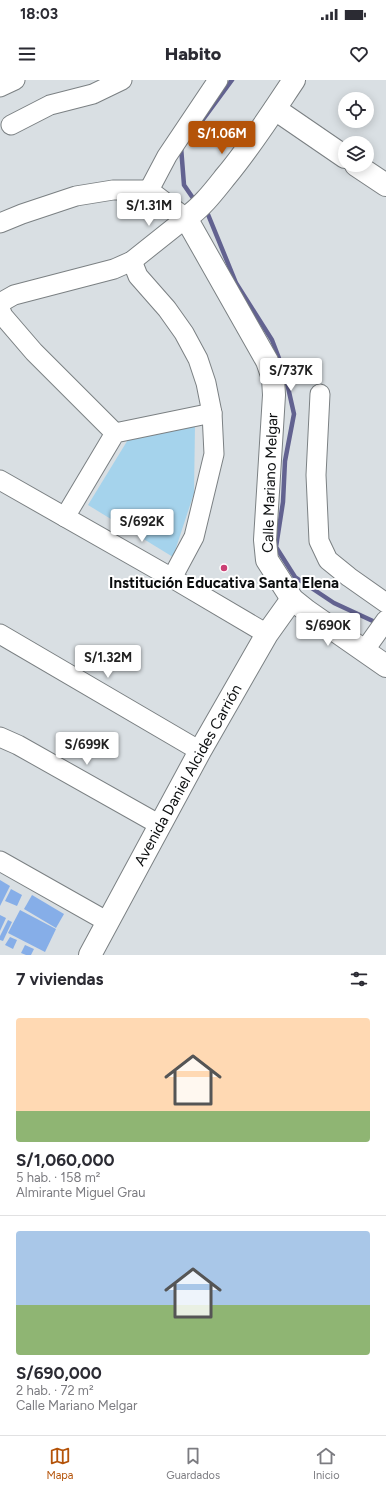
<!DOCTYPE html>
<html lang="es">
<head>
<meta charset="utf-8">
<style>
  :root { --surface:#fff; --page:#f2f2f3; --text:#2b2b33; --muted:#7c7c81; --line:#e1e1e2; --accent:#b45309 }
  body { margin:0; font-family:Figtree,sans-serif; background:var(--page); color:var(--text); height:100vh; display:flex; flex-direction:column; font-size:15px; white-space:nowrap }
  * { box-sizing:border-box; margin:0 }
  p { font-size:13px; color:var(--muted) }
  .icon { flex:none; width:22px; height:22px; fill:none; stroke:currentColor; stroke-width:2; stroke-linecap:round; stroke-linejoin:round }
  .map { position:relative; height:875px; overflow:hidden }
  .drawer { display:flex; flex-direction:column; background:var(--surface); flex:1 }
  .drawer>* { flex:none }
  .fabs { position:absolute; left:338px; top:12px; display:grid; gap:8px }
  .fabs a { display:grid; place-items:center; width:36px; height:36px; border-radius:50%; background:var(--surface); box-shadow:0 2px 10px #0003; font-size:20px }
  .price { position:absolute; translate:-50% -34px; padding:0 9px; border-radius:4px; background:#fff; color:#222; font-size:13px; line-height:26px; filter:drop-shadow(0 1px 2px #0008) }
  .price::after { content:''; position:absolute; left:50%; top:24px; width:12px; height:9px; margin-left:-6px; background:inherit; clip-path:polygon(0 0,100% 0,50% 100%) }
  .price.on { background:var(--accent); color:#fff }
  ul { padding:0; list-style:none }
  li { display:grid; align-content:center; gap:8px; height:212px; padding:0 16px }
  li+li { border-top:1px solid var(--line) }
  li span { display:grid; place-items:center; height:124px; border-radius:4px; color:#555 }
  li>.icon { margin-inline-start:auto }
  span .icon { width:72px; height:72px; fill:#fffc; stroke-width:1 }
  li b { font-size:17px }
  h2 { display:flex; justify-content:space-between; align-items:center; height:48px; padding:0 16px; font-size:17px }
  .status { display:flex; justify-content:space-between; align-items:center; height:28px; padding:0 20px; background:var(--surface); direction:ltr }
  .status svg { height:11px; fill:currentColor }
  header { display:flex; justify-content:space-between; align-items:center; height:52px; padding:0 16px; background:var(--surface); font-size:18px; font-weight:800 }
  .tab-bar { display:flex; justify-content:space-around; align-items:center; height:56px; border-top:1px solid var(--line); background:var(--surface); font-size:11px; color:var(--muted) }
  .tab-bar a { display:grid; justify-items:center; gap:2px }
  .tab-bar .on { color:var(--accent) }
  .map>svg:first-child { display:block }
  .green { fill:#a5d3ec }
  .lines { fill:none; stroke-linecap:round; stroke-linejoin:round }
  .stream { stroke:#626290; stroke-width:4.5 }
  .building { fill:#86aee8 }
  .street-casing { stroke:#7b8083; stroke-width:21 }
  .secondary-casing { stroke:#7b8083; stroke-width:24 }
  .street { stroke:#fff; stroke-width:19 }
  .secondary { stroke:#fff; stroke-width:22 }
  .poi-dot { fill:#cb3f74; stroke:#fff; stroke-width:1.5 }
  .labels { text-anchor:middle; dominant-baseline:central; stroke-width:4; stroke-linejoin:round; paint-order:stroke }
  .street-label { font-size:15px; fill:#0b0d0e; stroke:#fff }
  .poi-label { font-size:15px; font-weight:bold; fill:#0b0d0e; stroke:#fff }
</style>
</head>
<body>
<div class="status"><b>18:03</b><svg viewBox="0 0 49 12"><path d="M0 12V9h3v3zM5 12V6h3v6zM10 12V3h3v9zM15 12V0h3v12zM26 1h20v11H26zM47 4h2v5h-2z"/></svg></div>
<header><svg class="icon" aria-label="menu" viewBox="0 0 24 24"><path d="M4 6h16M4 12h16M4 18h16"/></svg>Habito<svg class="icon" aria-label="heart" viewBox="0 0 24 24"><path d="M12 20l-8-8c-3-5 5-10 8-4 3-6 11-1 8 4z"/></svg></header>
<div class="map">
<svg width="386" height="875" viewBox="0 0 386 875">
  <rect width="100%" height="100%" fill="#d9dfe3"/>
  <polygon class="green" points="195,345 194,413 173,477 88,425 129,358"/>
  <g class="lines">
    <g class="stream">
      <polyline points="196,49 232,0"/>
      <polyline points="181,67 184,105 195,121"/>
      <polyline points="207,132 236,203 272,260 285,294 294,334 285,381 283,422 276,467 295,497 334,523 375,542"/>
    </g>
  </g>
  <g class="building">
    <polygon points="0,800 10,806 0,826"/>
    <polygon points="11,809 22,815 17,826 5,821"/>
    <polygon points="32,815 64,834 56,848 24,829"/>
    <polygon points="20,830 56,849 45,872 8,853"/>
    <polygon points="0,835 6,838 0,851"/>
    <polygon points="8,840 12,842 3,861 0,860 0,856"/>
    <polygon points="10,857 17,860 13,869 5,865"/>
    <polygon points="25,865 34,869 31,875 26,875 21,873"/>
  </g>
  <g class="lines">
    <defs>
      <g id="street">
        <polyline points="0,7 15,0"/>
        <polyline points="11,45 50,25 93,14 122,0"/>
        <polyline points="149,110 167,76 218,0"/>
        <polyline points="0,143 22,134 76,116 113,110 149,110 186,138 132,181 114,189 14,215 0,223"/>
        <polyline points="132,181 138,196 167,229 184,253 198,279 206,303 212,333 214,374 194,457 172,498"/>
        <polyline points="0,229 3,236 34,272 115,353"/>
        <polyline points="320,314 316,395 319,461 328,480 349,497 386,523"/>
        <polyline points="0,400 172,498 267,554"/>
        <polyline points="65,437 115,353 212,333"/>
        <polyline points="0,554 200,671"/>
        <polyline points="364,571 386,540"/>
        <polyline points="0,657 18,665 160,745"/>
        <polyline points="0,781 108,842"/>
      </g>
      <g id="secondary">
        <path d="M294,0c-22,33 -43,66 -68,96 -12,15 -24,31 -40,42l81,143 6,17 1,17 -9,145 2,20 25,39 15,12 79,55"/>
        <polyline points="275,29 345,77"/>
        <polyline points="356,85 386,105"/>
        <polyline points="90,875 200,671 267,554 292,519"/>
      </g>
    </defs>
    <use href="#street" class="street-casing"/>
    <use href="#secondary" class="secondary-casing"/>
    <use href="#street" class="street"/>
    <use href="#secondary" class="secondary"/>
  </g>
  <circle class="poi-dot" cx="224" cy="488" r="4"/>
  <g class="labels">
    <g class="street-label">
      <text transform="translate(270 403) rotate(-88)">Calle Mariano Melgar</text>
      <text transform="translate(188 695) rotate(-61)">Avenida Daniel Alcides Carrión</text>
    </g>
    <g class="poi-label">
      <text x="224" y="503">Institución Educativa Santa Elena</text>
    </g>
  </g>
</svg>
<div class="fabs">
<a><svg class="icon" aria-label="locate" viewBox="0 0 24 24"><circle cx="12" cy="12" r="6"/><path d="M12 2v4M12 18v4M2 12h4M18 12h4"/></svg></a>
<a><svg class="icon" aria-label="layers" viewBox="0 0 24 24"><path d="M12 4l9 5-9 5-9-5zM3 14l9 5 9-5"/></svg></a>
</div>
<b class="price on" style="left:222px;top:75px">S/1.06M</b>
<b class="price" style="left:149px;top:147px">S/1.31M</b>
<b class="price" style="left:291px;top:312px">S/737K</b>
<b class="price" style="left:142px;top:463px">S/692K</b>
<b class="price" style="left:328px;top:567px">S/690K</b>
<b class="price" style="left:108px;top:599px">S/1.32M</b>
<b class="price" style="left:87px;top:686px">S/699K</b>
</div>
<section class="drawer">
<h2>7 viviendas<svg class="icon" aria-label="filters" viewBox="0 0 24 24"><path d="M4 7h16M4 17h16"/><circle cx="9" cy="7" r="2"/><circle cx="15" cy="17" r="2"/></svg></h2>
<ul>
<li><span style="background:linear-gradient(#ffd9b3 75%,#8fb573 0)"><svg class="icon" aria-label="home" viewBox="0 0 24 24"><path d="M3 11l9-7 9 7M6 9v11h12V9"/></svg></span><div><b>S/1,060,000</b><p>5 hab. · 158 m²</p><p>Almirante Miguel Grau</p></div></li>
<li><span style="background:linear-gradient(#a9c7e8 60%,#8fb573 0)"><svg class="icon" aria-label="home" viewBox="0 0 24 24"><path d="M3 11l9-7 9 7M6 9v11h12V9"/></svg></span><div><b>S/690,000</b><p>2 hab. · 72 m²</p><p>Calle Mariano Melgar</p></div></li>
</ul>
</section>
<nav class="tab-bar">
<a class="on"><svg class="icon" aria-label="map" viewBox="0 0 24 24"><path d="M3 6l6-2 6 2 6-2v14l-6 2-6-2-6 2zM9 4v14M15 6v14"/></svg>Mapa</a>
<a><svg class="icon" aria-label="saved" viewBox="0 0 24 24"><path d="M7 4h10v16l-5-4-5 4z"/></svg>Guardados</a>
<a><svg class="icon" aria-label="home" viewBox="0 0 24 24"><path d="M3 11l9-7 9 7M6 9v11h12V9"/></svg>Inicio</a>
</nav>
</body>
</html>
